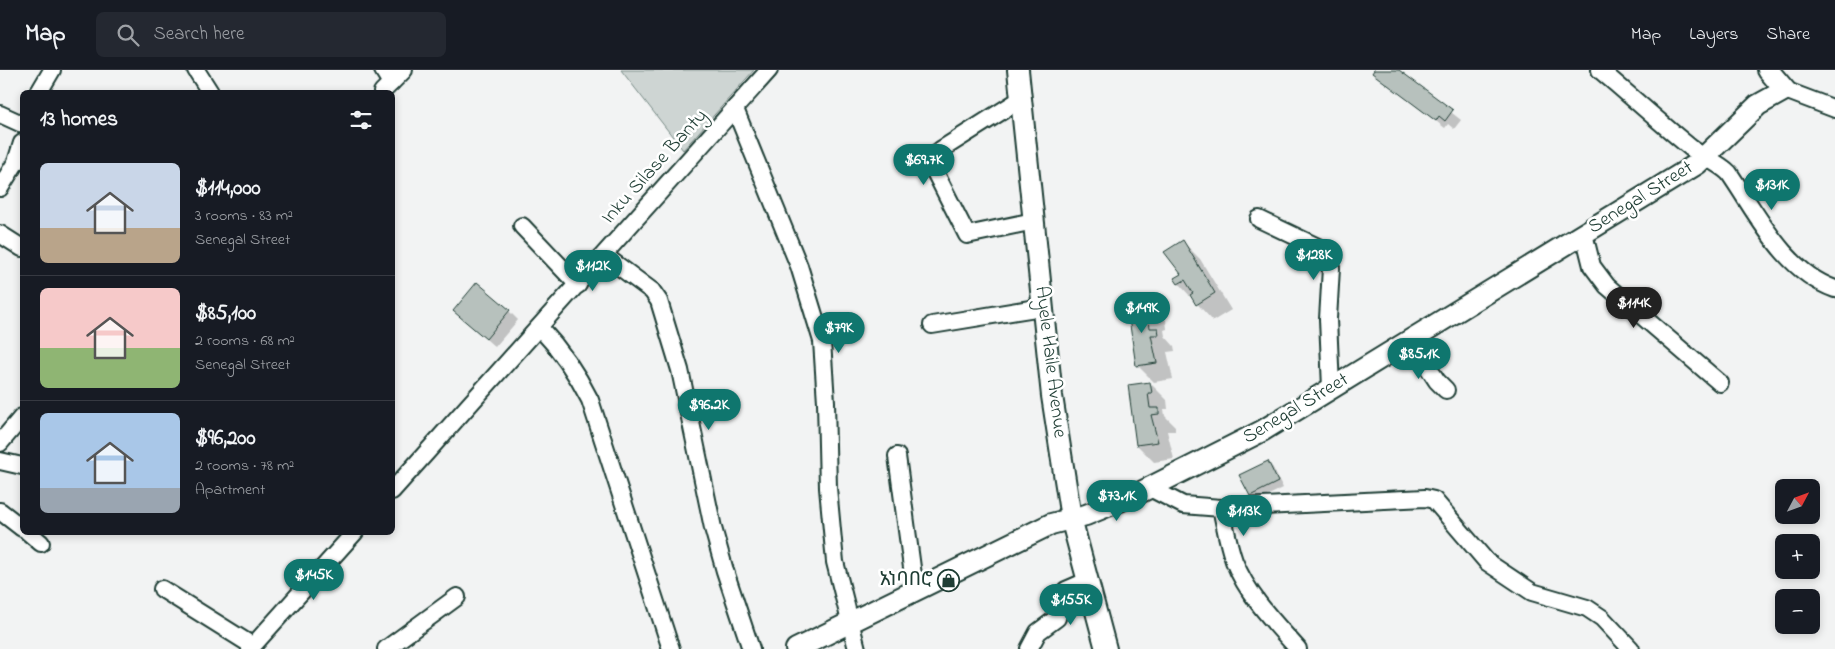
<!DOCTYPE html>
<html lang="en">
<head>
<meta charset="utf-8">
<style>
  :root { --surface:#171b24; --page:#242831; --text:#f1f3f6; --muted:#9ea1a6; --line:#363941; --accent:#0f766e }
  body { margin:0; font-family:"Indie Flower","Noto Sans Ethiopic",sans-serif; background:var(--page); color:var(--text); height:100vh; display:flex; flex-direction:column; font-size:19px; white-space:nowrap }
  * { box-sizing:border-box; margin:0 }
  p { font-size:16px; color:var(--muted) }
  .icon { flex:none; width:28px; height:28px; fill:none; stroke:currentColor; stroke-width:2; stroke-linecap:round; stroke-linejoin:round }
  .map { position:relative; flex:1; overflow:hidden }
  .details { position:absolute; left:20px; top:20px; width:375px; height:445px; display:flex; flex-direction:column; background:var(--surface); border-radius:8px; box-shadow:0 2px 8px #0003 }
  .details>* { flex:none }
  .needle { width:32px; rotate:49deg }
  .tools { position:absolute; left:1775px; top:409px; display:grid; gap:10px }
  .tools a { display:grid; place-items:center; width:45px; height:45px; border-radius:8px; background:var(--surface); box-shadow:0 2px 8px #0003; font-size:25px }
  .price { position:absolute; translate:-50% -42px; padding:0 11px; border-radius:18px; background:var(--accent); color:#fff; font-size:16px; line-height:32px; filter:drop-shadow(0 1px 2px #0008) }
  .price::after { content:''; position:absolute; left:50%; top:30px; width:15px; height:11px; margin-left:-8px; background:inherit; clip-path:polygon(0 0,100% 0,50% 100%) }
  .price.on { background:#222; color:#fff }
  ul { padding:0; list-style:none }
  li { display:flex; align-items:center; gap:15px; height:125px; padding:0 20px }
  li+li { border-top:1px solid var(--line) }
  li span { display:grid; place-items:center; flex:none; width:140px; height:100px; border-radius:8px; color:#555 }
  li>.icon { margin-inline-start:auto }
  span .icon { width:60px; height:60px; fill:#fffc; stroke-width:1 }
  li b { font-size:21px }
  h2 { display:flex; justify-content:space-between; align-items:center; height:60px; padding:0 20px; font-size:21px }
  header { display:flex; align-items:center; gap:30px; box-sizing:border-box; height:70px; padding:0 25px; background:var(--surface); border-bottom:1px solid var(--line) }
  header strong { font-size:24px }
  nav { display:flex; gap:28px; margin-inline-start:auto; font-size:18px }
  .search { width:350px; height:45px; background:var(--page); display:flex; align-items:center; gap:12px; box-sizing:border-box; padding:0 18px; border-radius:8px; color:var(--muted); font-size:19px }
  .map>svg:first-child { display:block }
  .green { fill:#ced5d3; stroke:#768984 }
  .shadow { fill:#0003 }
  .building { fill:#b7c1bd; stroke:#1f3d34 }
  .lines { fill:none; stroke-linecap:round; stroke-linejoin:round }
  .minor-casing { stroke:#1f3d34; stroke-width:20 }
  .major-casing { stroke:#1f3d34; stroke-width:24 }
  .minor { stroke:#fff; stroke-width:16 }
  .major { stroke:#fff; stroke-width:20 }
  .labels { text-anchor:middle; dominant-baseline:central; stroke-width:5; stroke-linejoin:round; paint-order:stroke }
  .street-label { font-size:20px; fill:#1f3d34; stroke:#fff }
  .poi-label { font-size:20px; fill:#1f3d34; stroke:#fff; text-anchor:end }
</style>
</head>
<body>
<header>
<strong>Map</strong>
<div class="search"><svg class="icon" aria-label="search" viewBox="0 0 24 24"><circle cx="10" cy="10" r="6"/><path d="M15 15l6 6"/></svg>Search here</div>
<nav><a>Map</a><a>Layers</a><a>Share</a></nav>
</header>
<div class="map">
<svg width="1835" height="579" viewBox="0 0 1835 579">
  <rect width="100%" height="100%" fill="#f2f3f3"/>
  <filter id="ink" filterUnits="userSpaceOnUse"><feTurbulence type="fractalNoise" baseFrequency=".02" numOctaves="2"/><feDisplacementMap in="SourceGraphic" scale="10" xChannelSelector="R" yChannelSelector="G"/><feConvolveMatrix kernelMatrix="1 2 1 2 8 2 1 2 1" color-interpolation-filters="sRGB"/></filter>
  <g filter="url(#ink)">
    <polygon class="green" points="621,0 754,0 683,80"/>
    <g class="shadow">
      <polygon points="1375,0 1397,0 1461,50 1454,59 1448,54 1445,58 1383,11 1374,2"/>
      <polygon points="1183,172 1200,189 1231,240 1213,251 1179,214 1183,205"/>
      <polygon points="1149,233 1166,250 1167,259 1164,260 1165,266 1174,276 1175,281 1167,282 1173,309 1154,312 1137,295"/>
      <polygon points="509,241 518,250 495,277 464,250"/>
      <polygon points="1150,313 1167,330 1168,339 1164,339 1165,346 1175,356 1175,361 1167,361 1174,389 1154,392 1137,375"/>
      <polygon points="1268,392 1273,398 1283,418 1256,431 1251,426"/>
    </g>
    <g class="building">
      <polygon points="1374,0 1399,0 1453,40 1445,51 1439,46 1436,51 1372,3"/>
      <polygon points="1183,170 1215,223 1196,235 1190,225 1193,223 1185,210 1178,214 1174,208 1181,204 1164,182"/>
      <polygon points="477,212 510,240 486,269 453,241"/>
      <polygon points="1150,232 1151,243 1148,243 1150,258 1158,258 1159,265 1151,265 1157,293 1136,296 1127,235"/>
      <polygon points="1150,312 1152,323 1148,323 1150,338 1159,338 1159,344 1151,345 1158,372 1136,375 1128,315"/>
      <polygon points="1268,391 1278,412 1250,426 1239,405"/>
    </g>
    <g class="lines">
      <defs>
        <g id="minor">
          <polyline points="196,0 210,22"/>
          <polyline points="383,0 391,13"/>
          <path d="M1600,0c31,26 60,53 91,78 13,10 27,14 38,25 29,42 55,98 106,116"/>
          <polyline points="1785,20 1835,39"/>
          <polyline points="39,22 52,0"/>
          <polyline points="382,22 404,0"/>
          <polyline points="1021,29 942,79 933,86 932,96 967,165 1034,151"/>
          <polyline points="735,39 799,196 822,271 826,332 828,418 835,492 857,579"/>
          <polyline points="0,44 22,54"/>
          <polyline points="0,118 16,92 22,73"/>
          <polyline points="1259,149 1322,179 1328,186 1331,198 1328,249 1331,318"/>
          <polyline points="522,156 578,215"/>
          <polyline points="0,164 22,178"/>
          <polyline points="1584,164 1592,196 1607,216 1720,313"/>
          <polyline points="605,186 652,221 659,231 680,300 713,458 725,501 751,579"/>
          <polyline points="932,255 1042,237"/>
          <path d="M540,258c21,22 36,44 50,72l81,249"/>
          <polyline points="1410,270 1437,311 1446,320"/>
          <polyline points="0,373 22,347"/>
          <polyline points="897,386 915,520"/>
          <polyline points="0,391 22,396"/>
          <path d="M1150,418l33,17 38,3c4,17 7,36 13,53 14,35 40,61 64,88"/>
          <polyline points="392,421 769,0"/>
          <polyline points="1221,438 1425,428 1434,430 1487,492 1532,522 1587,538 1602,548 1631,579"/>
          <polyline points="0,441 22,458"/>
          <polyline points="28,462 41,473"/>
          <polyline points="162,519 253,576"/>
          <polyline points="250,579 355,462"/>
          <polyline points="386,579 457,527"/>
          <polyline points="1029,579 1038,562 1057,548 1066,520 1089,510"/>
        </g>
        <g id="major">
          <polyline points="1018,0 1052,326 1071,448 1106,579"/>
          <polyline points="796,579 1051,454 1086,445 1137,424 1262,361 1697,94 1758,35 1785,20 1768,0"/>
        </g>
      </defs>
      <use href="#minor" class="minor-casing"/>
      <use href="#major" class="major-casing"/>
      <use href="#minor" class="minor"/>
      <use href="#major" class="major"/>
    </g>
  </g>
  <defs>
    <symbol id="shop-ring" viewBox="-11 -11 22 22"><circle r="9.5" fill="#fff" stroke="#1f3d34" stroke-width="1.5"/><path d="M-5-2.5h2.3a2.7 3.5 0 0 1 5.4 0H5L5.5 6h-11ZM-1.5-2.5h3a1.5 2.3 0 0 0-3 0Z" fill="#1f3d34"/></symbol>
  </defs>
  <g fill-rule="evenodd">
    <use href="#shop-ring" x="936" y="498" width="25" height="25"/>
  </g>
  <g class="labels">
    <g class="street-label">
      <text transform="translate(655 97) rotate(-48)">Inku Silase Banty</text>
      <text transform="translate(1641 128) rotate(-32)">Senegal Street</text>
      <text transform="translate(1050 292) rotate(83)">Ayele Haile Avenue</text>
      <text transform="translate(1296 339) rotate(-31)">Senegal Street</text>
    </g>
    <g class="poi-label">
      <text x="933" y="510">አነባበሮ</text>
    </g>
  </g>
</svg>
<div class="tools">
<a><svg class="needle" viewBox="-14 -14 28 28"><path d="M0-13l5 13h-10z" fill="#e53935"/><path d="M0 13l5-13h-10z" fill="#9ea1a6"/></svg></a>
<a>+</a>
<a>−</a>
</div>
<b class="price" style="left:924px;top:116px">$69.7K</b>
<b class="price" style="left:1772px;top:141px">$131K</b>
<b class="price" style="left:1314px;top:211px">$128K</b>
<b class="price" style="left:593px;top:222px">$112K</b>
<b class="price on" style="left:1634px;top:259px">$114K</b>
<b class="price" style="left:1142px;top:264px">$149K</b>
<b class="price" style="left:839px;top:284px">$79K</b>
<b class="price" style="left:1419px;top:310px">$85.1K</b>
<b class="price" style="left:709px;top:361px">$96.2K</b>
<b class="price" style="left:1117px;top:452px">$73.1K</b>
<b class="price" style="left:1244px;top:467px">$113K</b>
<b class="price" style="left:314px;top:531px">$145K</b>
<b class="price" style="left:1071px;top:556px">$155K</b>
<section class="details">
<h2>13 homes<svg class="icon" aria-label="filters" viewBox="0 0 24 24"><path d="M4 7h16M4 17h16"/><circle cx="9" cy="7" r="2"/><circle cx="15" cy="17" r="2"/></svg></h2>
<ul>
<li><span style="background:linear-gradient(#c9d6e8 65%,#b9a48a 0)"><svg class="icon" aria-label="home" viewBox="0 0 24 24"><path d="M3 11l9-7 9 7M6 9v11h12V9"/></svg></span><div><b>$114,000</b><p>3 rooms · 83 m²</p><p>Senegal Street</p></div></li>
<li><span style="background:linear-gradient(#f6c9c9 60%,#8fb573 0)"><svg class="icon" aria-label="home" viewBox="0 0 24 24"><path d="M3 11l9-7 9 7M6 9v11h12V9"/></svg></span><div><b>$85,100</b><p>2 rooms · 68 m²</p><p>Senegal Street</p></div></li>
<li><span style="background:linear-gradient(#a9c7e8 75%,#9aa5b1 0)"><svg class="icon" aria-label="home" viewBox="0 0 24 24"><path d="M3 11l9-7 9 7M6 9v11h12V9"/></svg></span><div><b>$96,200</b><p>2 rooms · 78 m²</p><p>Apartment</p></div></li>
</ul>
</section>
</div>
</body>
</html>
